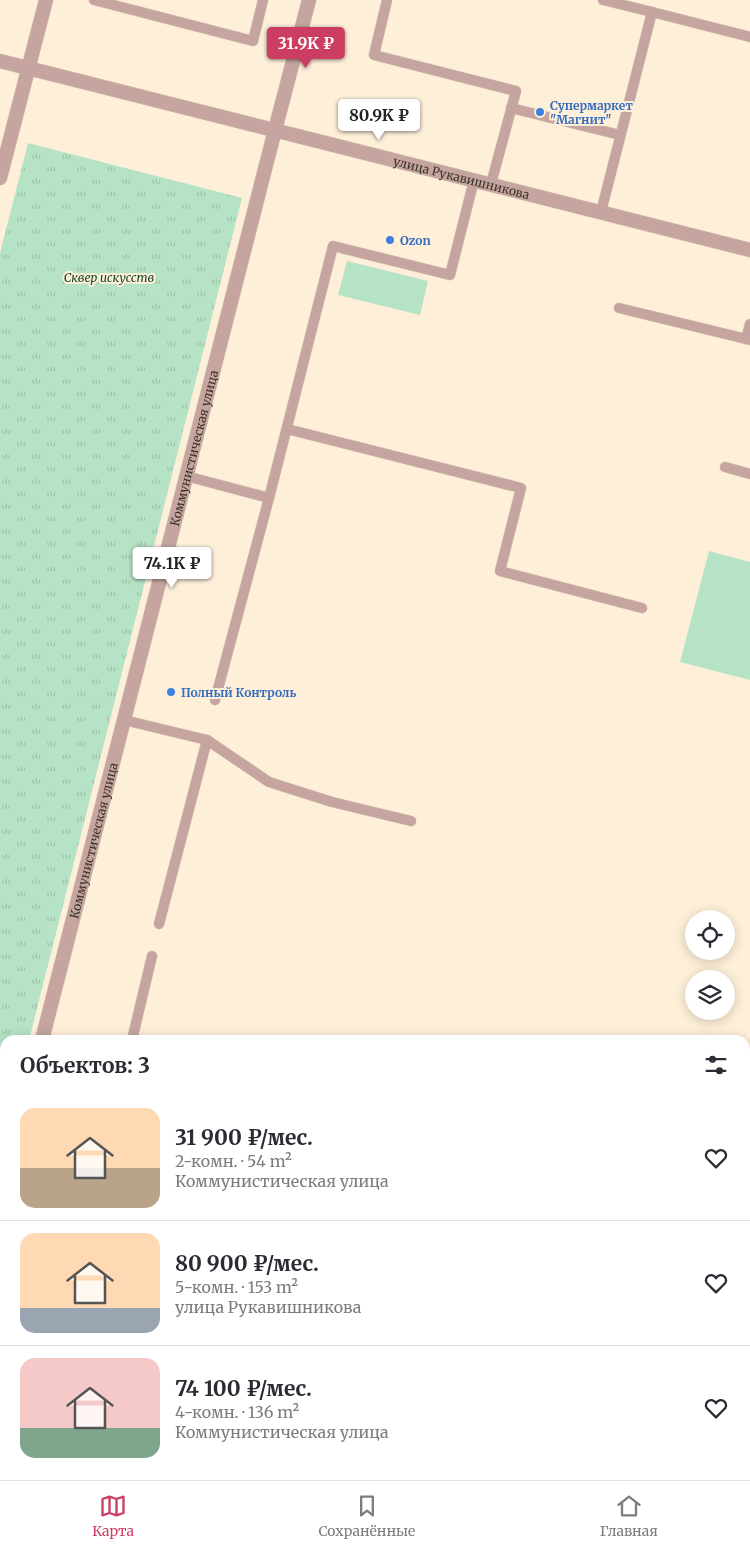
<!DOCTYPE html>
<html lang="ru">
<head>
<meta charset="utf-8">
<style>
  :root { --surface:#fff; --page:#f2f2f3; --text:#2b2b33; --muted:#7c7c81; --line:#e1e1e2; --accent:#cc3d63 }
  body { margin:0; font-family:Merriweather,serif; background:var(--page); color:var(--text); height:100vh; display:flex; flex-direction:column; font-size:19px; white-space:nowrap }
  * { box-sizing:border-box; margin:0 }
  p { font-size:16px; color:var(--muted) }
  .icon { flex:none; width:28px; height:28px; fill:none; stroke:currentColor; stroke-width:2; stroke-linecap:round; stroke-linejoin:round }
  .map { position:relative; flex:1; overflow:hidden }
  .drawer { position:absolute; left:0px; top:1035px; width:750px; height:445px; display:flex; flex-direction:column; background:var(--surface); border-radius:15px 15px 0 0; box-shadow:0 2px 12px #0003 }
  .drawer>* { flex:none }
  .controls { position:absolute; left:685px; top:910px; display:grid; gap:10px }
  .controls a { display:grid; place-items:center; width:50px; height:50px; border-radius:50%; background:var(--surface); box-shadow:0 2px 12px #0003; font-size:25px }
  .price { position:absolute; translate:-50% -42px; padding:0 11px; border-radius:5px; background:#fff; color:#222; font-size:16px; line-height:32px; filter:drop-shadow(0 1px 2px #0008) }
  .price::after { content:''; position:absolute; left:50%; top:30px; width:15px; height:11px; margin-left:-8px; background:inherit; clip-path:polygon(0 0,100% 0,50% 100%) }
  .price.active { background:var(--accent); color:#fff }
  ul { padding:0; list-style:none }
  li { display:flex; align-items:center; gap:15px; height:125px; padding:0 20px }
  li+li { border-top:1px solid var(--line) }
  li span { display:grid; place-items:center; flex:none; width:140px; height:100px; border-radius:15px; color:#555 }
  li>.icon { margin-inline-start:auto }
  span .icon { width:60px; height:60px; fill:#fffc; stroke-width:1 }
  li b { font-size:21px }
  h2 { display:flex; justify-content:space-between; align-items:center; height:60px; padding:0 20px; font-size:21px }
  .tab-bar { display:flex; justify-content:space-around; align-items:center; height:70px; border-top:1px solid var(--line); background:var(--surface); font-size:14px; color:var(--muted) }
  .tab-bar a { display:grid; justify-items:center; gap:2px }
  .tab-bar .active { color:var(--accent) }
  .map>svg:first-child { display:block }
  .green { fill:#b6e3c6 }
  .park { fill:url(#park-tufts) }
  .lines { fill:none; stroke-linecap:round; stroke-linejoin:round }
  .service-casing { stroke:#dbcdb8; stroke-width:11 }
  .minor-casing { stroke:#dbcdb8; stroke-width:15 }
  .tertiary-casing { stroke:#dbcdb8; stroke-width:15 }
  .service { stroke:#c6a5a0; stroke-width:10 }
  .minor { stroke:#c6a5a0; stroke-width:14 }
  .tertiary { stroke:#c6a5a0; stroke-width:14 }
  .shop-dot { fill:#3f7fe0; stroke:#feefd8; stroke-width:2 }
  .labels { text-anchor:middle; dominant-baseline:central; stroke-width:4; stroke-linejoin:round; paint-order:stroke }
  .shop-label { font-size:12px; font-weight:bold; fill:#366cbe; stroke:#feefd8; text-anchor:start }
  .street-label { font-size:12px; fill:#3b3429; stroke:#feefd8 }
  .park-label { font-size:12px; font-style:italic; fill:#10442a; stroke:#feefd8 }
</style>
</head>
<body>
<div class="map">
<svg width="750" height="1480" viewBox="0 0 750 1480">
  <defs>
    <pattern id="park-tufts" width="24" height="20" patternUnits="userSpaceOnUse" patternTransform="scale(1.25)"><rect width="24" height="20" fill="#b6e3c6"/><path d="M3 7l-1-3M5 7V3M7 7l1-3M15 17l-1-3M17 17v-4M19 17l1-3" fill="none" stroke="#9dc3aa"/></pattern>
  </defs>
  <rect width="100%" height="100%" fill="#feefd8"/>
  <g class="green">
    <polygon points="347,261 428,281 420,315 338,295"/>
    <polygon points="709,551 750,562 750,680 680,662"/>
  </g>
  <g class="park">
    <polygon points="28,143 242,198 29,1040 5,1040 5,1055 0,1053 0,253"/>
    <polygon points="0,1412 5,1414 5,1475 14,1475 12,1480 0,1480"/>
    <polygon points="35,1475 371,1475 370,1480 34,1480"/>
  </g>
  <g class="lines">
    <defs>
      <g id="service">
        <polyline points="94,0 253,41 263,0"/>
        <polyline points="387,0 374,55 516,91 491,184"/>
        <polyline points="603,0 652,12"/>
        <polyline points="511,108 620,135"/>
        <polyline points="601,212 652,12 750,37"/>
        <polyline points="619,308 750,340"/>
        <polyline points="746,339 750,324"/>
        <polyline points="287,429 521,488 500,571 642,608"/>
        <polyline points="725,467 750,474"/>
        <polyline points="186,476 269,498"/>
        <polyline points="215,700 269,498 333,246 450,275 474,180"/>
        <polyline points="124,720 207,740 269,782 332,802 411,821"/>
        <polyline points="159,924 207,740"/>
        <polyline points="132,1040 152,956"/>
        <polyline points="524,1480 526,1475"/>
      </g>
      <g id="minor">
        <polyline points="0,178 46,0"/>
        <path id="s1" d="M42,1040l233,-910"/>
        <polyline points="0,1100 5,1101"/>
        <polyline points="745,1283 750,1284"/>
      </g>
      <g id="tertiary">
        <path id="s2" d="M0,61l750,189"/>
        <polyline points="275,130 309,0"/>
      </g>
    </defs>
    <use href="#service" class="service-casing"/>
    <use href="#minor" class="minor-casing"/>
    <use href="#tertiary" class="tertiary-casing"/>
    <use href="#service" class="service"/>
    <use href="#minor" class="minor"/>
    <use href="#tertiary" class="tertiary"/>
  </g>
  <g class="shop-dot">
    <circle cx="540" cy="112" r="5"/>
    <circle cx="390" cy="240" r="5"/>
    <circle cx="171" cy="692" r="5"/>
  </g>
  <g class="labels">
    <g class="shop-label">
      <text x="550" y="105">Супермаркет<tspan x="550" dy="14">"Магнит"</tspan></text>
      <text x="400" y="240">Ozon</text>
      <text x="181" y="692">Полный Контроль</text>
    </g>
    <g class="street-label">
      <text stroke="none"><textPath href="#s2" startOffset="476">улица Рукавишникова</textPath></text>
      <text stroke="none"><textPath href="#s1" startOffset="611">Коммунистическая улица</textPath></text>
      <text stroke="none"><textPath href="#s1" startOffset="206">Коммунистическая улица</textPath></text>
    </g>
    <g class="park-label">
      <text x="109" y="277">Сквер искусств</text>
    </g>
  </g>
</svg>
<div class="controls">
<a><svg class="icon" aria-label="locate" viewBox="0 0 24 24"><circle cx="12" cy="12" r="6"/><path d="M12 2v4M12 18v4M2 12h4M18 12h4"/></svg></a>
<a><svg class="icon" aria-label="layers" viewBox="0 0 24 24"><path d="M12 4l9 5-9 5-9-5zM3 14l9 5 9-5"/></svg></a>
</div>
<b class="price active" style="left:306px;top:69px">31.9K ₽</b>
<b class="price" style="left:379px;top:141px">80.9K ₽</b>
<b class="price" style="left:172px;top:589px">74.1K ₽</b>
<section class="drawer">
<h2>Объектов: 3<svg class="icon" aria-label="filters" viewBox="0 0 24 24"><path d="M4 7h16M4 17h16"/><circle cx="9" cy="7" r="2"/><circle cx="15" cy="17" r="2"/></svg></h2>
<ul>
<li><span style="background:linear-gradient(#ffd9b3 60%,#b9a48a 0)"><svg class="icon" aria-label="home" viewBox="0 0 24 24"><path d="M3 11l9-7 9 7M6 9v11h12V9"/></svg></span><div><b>31 900 ₽/мес.</b><p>2-комн. · 54 m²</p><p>Коммунистическая улица</p></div><svg class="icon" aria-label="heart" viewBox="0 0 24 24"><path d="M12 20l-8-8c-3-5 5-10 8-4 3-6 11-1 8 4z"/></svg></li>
<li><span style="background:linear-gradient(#ffd9b3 75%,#9aa5b1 0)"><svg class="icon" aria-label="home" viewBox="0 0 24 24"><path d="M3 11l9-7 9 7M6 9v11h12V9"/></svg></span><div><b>80 900 ₽/мес.</b><p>5-комн. · 153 m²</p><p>улица Рукавишникова</p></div><svg class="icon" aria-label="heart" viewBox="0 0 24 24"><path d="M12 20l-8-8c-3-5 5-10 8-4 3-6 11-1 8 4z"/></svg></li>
<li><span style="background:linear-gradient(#f6c9c9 70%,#7fa58c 0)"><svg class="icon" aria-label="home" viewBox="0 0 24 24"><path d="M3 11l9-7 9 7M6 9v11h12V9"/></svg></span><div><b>74 100 ₽/мес.</b><p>4-комн. · 136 m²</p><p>Коммунистическая улица</p></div><svg class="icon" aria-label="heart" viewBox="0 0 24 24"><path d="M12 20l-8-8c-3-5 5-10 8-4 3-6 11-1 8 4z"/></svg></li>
</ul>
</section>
</div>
<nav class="tab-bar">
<a class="active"><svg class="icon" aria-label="map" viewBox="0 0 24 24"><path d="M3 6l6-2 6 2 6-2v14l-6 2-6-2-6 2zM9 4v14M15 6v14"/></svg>Карта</a>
<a><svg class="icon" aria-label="saved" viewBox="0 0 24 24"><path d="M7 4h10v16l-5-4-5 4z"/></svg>Сохранённые</a>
<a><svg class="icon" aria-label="home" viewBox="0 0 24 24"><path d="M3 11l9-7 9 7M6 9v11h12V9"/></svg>Главная</a>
</nav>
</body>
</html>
